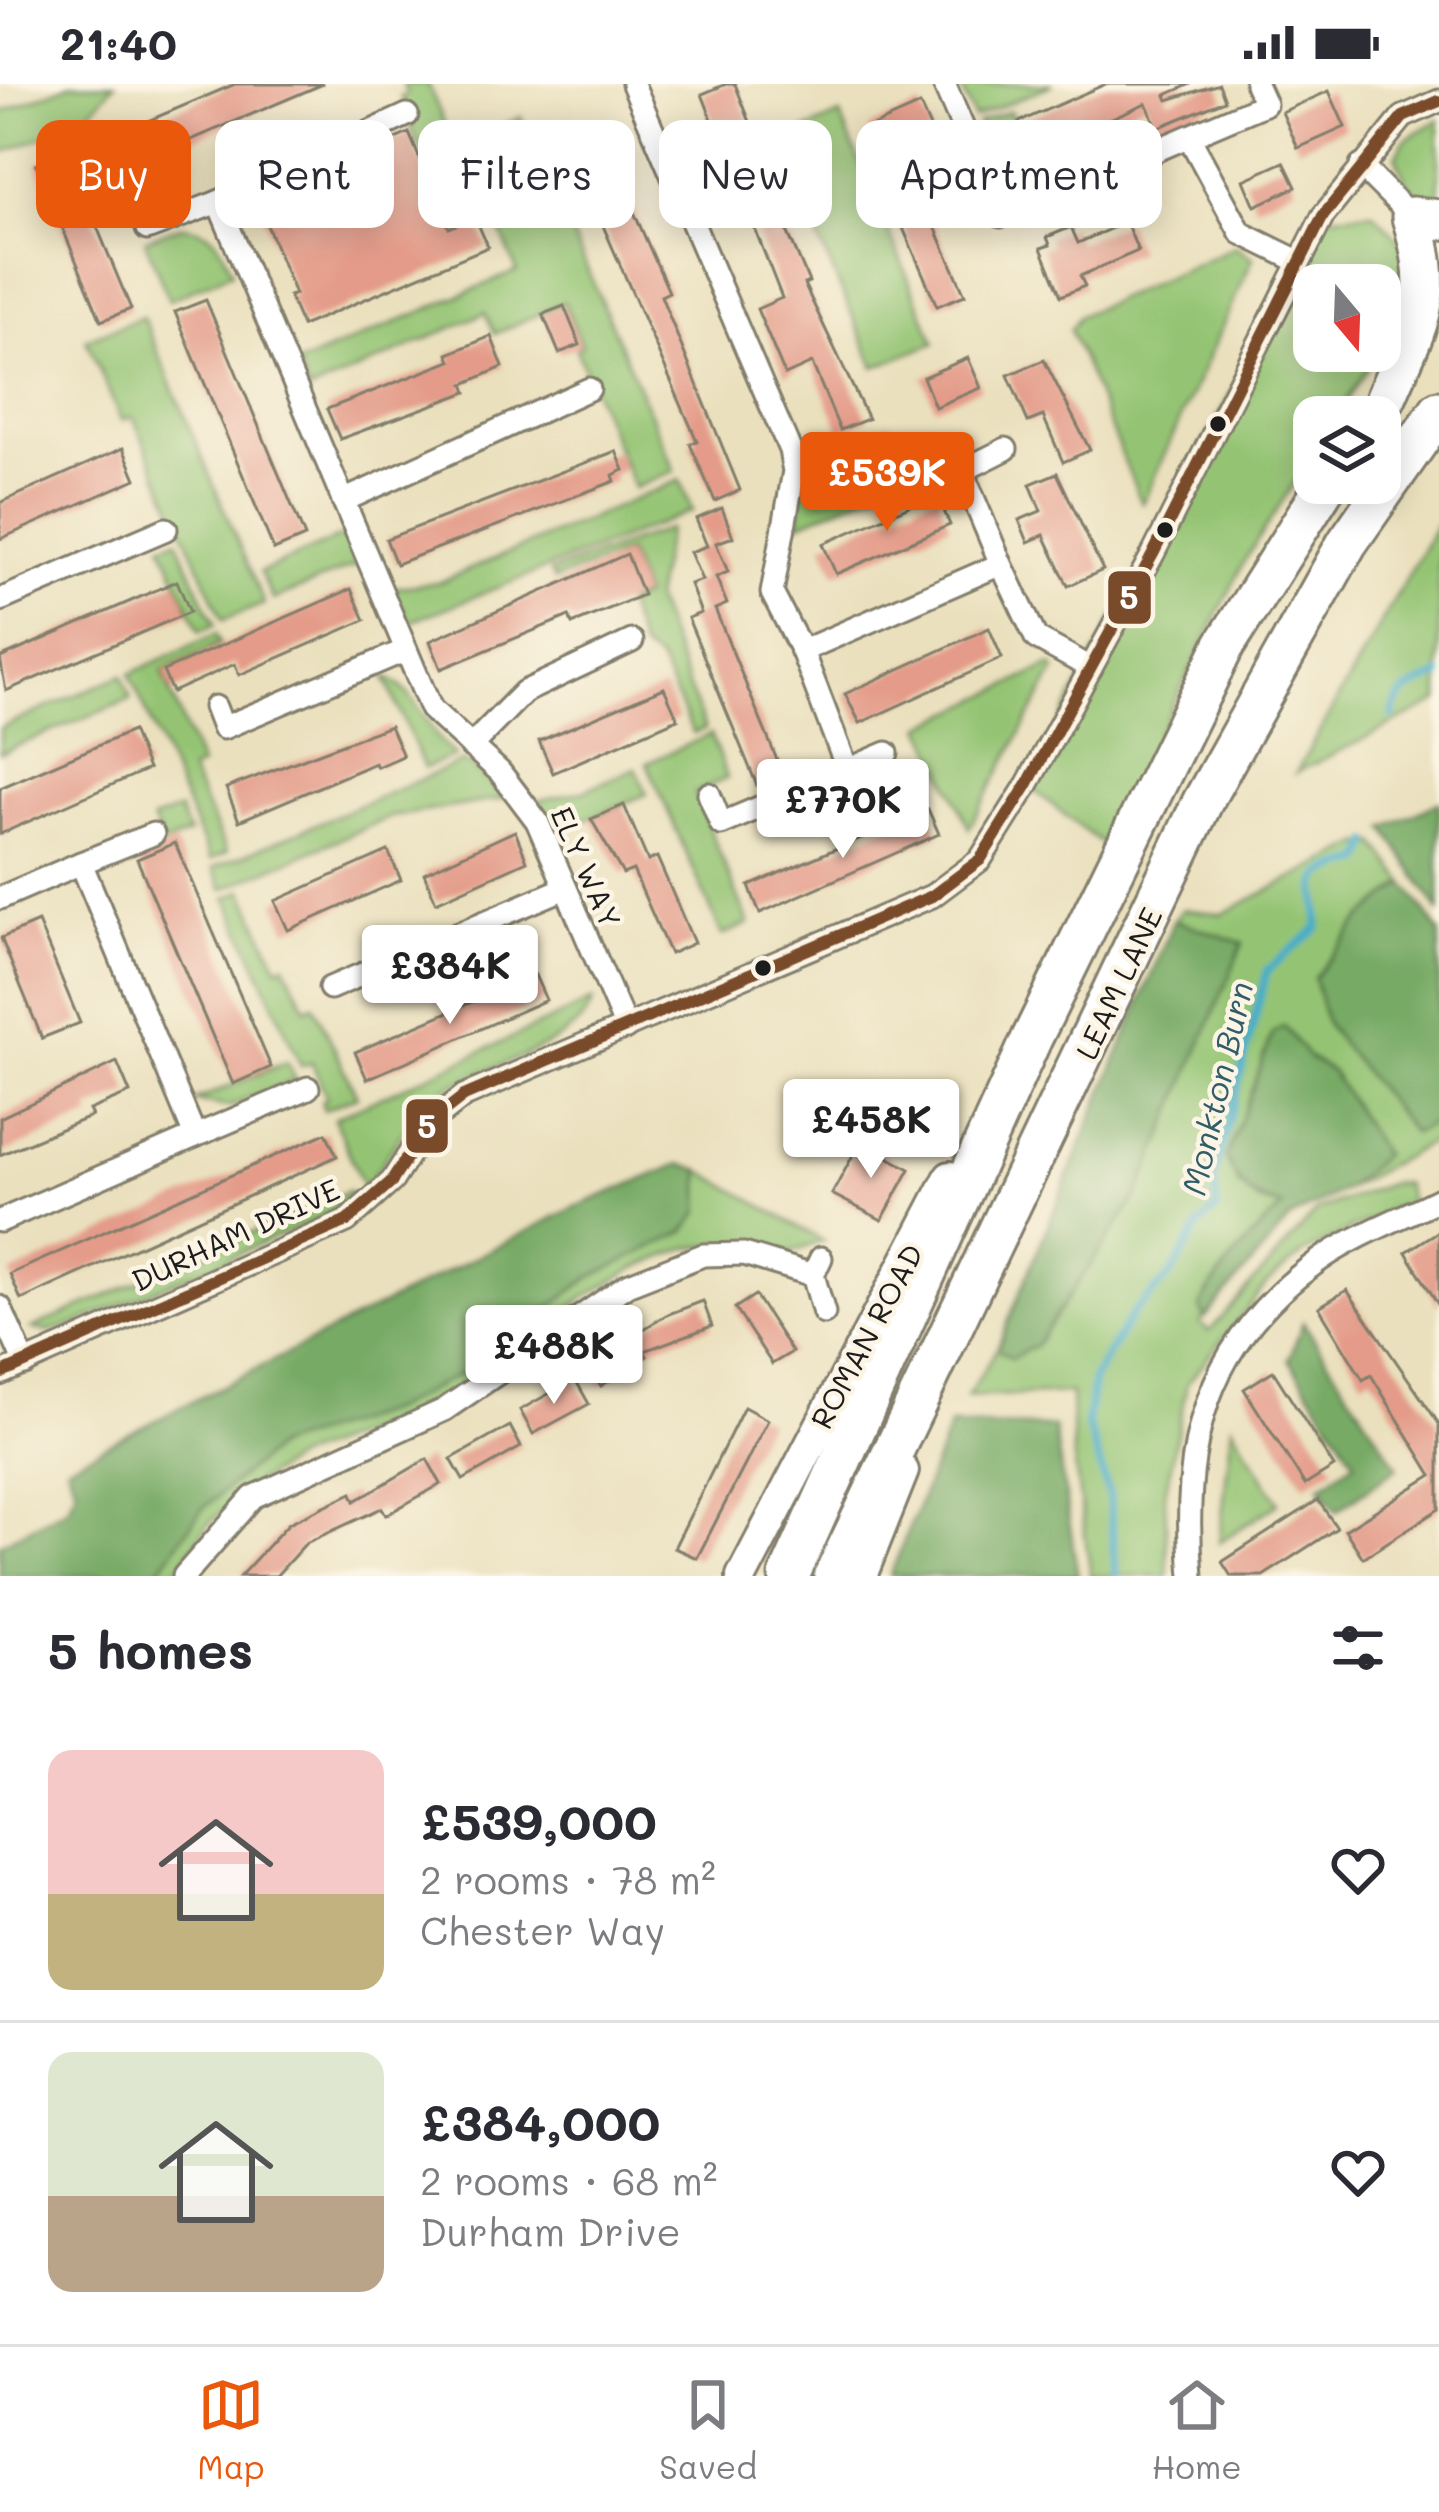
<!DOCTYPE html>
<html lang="en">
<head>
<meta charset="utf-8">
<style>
  :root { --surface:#fff; --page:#f7f7f7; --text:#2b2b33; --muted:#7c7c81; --line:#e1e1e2; --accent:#ea580c }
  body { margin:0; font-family:Mali,sans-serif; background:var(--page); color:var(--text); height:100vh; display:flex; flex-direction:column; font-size:45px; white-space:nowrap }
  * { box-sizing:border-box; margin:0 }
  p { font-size:39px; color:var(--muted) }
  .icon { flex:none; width:66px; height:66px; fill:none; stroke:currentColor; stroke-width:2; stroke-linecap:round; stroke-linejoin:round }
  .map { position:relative; height:1492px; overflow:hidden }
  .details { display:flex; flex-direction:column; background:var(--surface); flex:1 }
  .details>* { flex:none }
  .banner { position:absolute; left:36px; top:36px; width:1368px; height:108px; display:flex; gap:24px }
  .needle { width:78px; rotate:161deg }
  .tools { position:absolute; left:1293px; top:180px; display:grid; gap:24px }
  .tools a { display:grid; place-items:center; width:108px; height:108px; border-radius:24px; background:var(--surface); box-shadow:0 6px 30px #0003; font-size:60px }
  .price { position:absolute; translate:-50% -102px; padding:0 27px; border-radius:12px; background:#fff; color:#222; font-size:39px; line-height:78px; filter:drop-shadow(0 3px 6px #0008) }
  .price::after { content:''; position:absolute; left:50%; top:72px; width:36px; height:27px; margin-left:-18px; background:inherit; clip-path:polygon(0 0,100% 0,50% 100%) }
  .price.selected { background:var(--accent); color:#fff }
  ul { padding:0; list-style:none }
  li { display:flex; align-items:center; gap:36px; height:300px; padding:0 48px }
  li+li { border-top:3px solid var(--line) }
  li span { display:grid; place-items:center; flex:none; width:336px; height:240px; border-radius:24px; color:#555 }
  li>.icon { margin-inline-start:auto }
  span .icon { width:144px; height:144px; fill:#fffc; stroke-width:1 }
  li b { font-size:51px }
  h2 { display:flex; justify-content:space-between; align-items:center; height:144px; padding:0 48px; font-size:51px }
  .tag { padding:0 42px; border-radius:24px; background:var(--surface); box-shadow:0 6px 30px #0003; font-size:42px; line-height:108px }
  .tag.selected { background:var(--accent); color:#fff }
  .status { display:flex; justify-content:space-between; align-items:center; height:84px; padding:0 60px; background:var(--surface); direction:ltr }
  .status svg { height:33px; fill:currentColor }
  .dock { display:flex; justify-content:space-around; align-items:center; height:168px; border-top:3px solid var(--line); background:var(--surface); font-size:33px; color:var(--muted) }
  .dock a { display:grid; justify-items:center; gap:6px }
  .dock .selected { color:var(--accent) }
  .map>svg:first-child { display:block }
  .green { fill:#94c473; stroke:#587048; stroke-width:3 }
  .forest { fill:#77aa65; stroke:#4a6340; stroke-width:3 }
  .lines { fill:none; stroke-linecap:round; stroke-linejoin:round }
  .stream { stroke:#4aadc9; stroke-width:8 }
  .building { fill:#e49b89 }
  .street-casing { stroke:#837e6c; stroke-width:27 }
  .secondary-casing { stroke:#837e6c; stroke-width:36 }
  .highway-casing { stroke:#837e6c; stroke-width:45 }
  .street { stroke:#fff; stroke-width:21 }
  .secondary { stroke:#fff; stroke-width:30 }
  .highway { stroke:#fff; stroke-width:39 }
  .bus-1-casing { stroke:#fcf5e5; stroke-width:21 }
  .bus-1 { stroke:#7a4b2a; stroke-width:12 }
  .bus-dot { fill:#1c1c1c; stroke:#fcf5e5; stroke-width:4.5 }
  .labels { text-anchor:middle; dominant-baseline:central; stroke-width:9; stroke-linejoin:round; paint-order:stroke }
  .street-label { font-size:30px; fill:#1c1c1c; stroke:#fcf5e5 }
  .water-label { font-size:33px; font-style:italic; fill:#315d6a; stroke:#fcf5e5 }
  .line-badge { stroke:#fcf5e5; stroke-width:4.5 }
  .badge-label { font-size:33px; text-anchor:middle; font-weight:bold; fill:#fff }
</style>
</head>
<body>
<div class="status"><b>21:40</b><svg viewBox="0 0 49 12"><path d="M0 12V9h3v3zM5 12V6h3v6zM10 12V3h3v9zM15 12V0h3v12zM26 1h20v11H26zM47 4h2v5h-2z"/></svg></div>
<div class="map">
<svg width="1439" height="1492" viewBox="0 0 1439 1492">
  <rect width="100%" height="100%" fill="#fcf5e5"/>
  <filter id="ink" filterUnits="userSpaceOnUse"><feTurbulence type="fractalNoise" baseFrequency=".00833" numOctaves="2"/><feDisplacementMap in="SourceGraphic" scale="24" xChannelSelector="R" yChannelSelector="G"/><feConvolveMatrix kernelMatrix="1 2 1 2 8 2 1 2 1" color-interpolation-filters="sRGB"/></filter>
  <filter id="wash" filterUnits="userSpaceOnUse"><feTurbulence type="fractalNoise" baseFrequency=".004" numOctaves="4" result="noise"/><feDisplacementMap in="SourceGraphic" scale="48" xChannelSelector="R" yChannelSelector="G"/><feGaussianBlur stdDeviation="2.7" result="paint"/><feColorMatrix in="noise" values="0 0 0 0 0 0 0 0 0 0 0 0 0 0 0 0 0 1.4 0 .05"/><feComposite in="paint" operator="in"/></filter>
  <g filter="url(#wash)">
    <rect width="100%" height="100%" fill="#eae0bd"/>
    <g class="green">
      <polygon points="70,0 115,0 83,36 0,70 0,29"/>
      <polygon points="403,0 428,0 467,94 440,106 410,43 414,40 401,13 407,10"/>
      <polygon points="959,0 1053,0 974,34"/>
      <path d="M1010,27l33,72c-40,18 -52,-30 -65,-60z"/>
      <polygon points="840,31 935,259 875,283 783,74 782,57"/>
      <polygon points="521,33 675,387 634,404 576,265 582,262 564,218 495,250 485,229 309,308 298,280 517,187 464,59"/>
      <path d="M1439,36v88c-22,-4 -37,-31 -43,-51l8,-17z"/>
      <polygon points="1373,128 1409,166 1411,215 1380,264 1380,201 1314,201 1314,267 1378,267 1336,333 1314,333 1314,368 1246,474 1103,761 1027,701 1323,132"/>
      <path d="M180,142c33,2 42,17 52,46l-63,28 -24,-60z"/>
      <polygon points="1236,162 1253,174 1142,420 1070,246 1079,232"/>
      <polygon points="143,233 264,520 223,536 133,333 121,336 86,255"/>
      <polygon points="889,342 911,392 798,440 807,377"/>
      <polygon points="680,396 692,427 408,539 392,504 440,498"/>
      <polygon points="1439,437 1439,617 1296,689"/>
      <polygon points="668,445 654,514 705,645 693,649 659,577 641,565 626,521 644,512 627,468 554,496 550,488"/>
      <polygon points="343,452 357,481 273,516 260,488"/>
      <polygon points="177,455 215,541 200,547 162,461"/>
      <polygon points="216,550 220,559 162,587 200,682 190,687 227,768 210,776 130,590"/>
      <polygon points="1050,582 1056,585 969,744 923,642"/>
      <polygon points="122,591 131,615 0,669 0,644"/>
      <path d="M385,593c34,14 41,56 70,79l-31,12z"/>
      <polygon points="711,650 727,694 695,709 749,840 722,851 647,679"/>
      <polygon points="464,677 508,714 390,733 223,805 213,784"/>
      <polygon points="636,684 647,710 553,749 537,717 583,707"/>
      <polygon points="179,726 189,750 104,785 116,773 161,754 152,736"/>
      <path d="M1376,759l29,40 -42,34 -49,61 98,155 27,-12v17l-93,51 37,-35 -51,-82 -24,-15 -24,-30 -47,156 22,19 25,4c-25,21 -72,73 -84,101l5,11 -5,5 9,9 109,-122 73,-27h13l6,17 -106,53 -37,30 -80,101 -22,110 3,82h-77l-18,-124 -2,-59 -104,4 30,-48 15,8 230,-414 -68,-23 9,-11 39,5 139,-70z"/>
      <polygon points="243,806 278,883 285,880 306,924 314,921 357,1012 324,1026 321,1017 327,1014 312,979 301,982 227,814"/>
      <path d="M593,917c-15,46 -105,64 -147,87 -37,21 -56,69 -82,100l-30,-70z"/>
      <polygon points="287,978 295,996 229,1023 194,1017"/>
      <polygon points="700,1086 823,1157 788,1170 726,1159 687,1164 635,1184 582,1215 441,1320 294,1375 258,1398 209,1439 173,1492 155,1492 202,1425 277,1362 391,1326 465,1287 589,1194 684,1148 700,1128"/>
      <polygon points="349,1107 352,1115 327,1131 76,1240 49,1248 32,1244"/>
      <polygon points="1232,1341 1279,1419 1219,1458"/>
    </g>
    <g class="forest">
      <polygon points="1439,718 1439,827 1385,744"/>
      <polygon points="1405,799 1439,848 1439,1037 1413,1049 1327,942 1314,894 1363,833"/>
      <polygon points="1174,836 1243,859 1139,1110 1035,1262 1012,1274 997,1265"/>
      <path d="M1284,942l24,31 24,15 51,83 -37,34 -55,29 -86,100 -5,-11c12,-27 58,-79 83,-100 -31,-8 -44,-18 -57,-49l47,-125z"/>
      <polygon points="680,1080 700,1086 700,1128 684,1148 589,1194 465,1287 391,1326 277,1362 202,1425 155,1492 0,1492 0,1460 68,1423 76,1404 66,1382 573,1124"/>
      <polygon points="1303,1238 1398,1383 1337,1427 1320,1402 1355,1377 1289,1275"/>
      <polygon points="950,1342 1054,1343 1078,1492 890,1492"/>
    </g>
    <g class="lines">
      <g class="stream">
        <path d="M1393,632c2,-26 25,-31 46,-41"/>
        <path d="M1116,1492l-7,-81 -22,-72 7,-46 38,-63 40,-40 26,-47 19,-19 -3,-31 53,-207 51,-42c3,-53 -18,-51 45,-67l7,-19"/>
      </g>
    </g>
    <g id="blocks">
      <g class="building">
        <polygon points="235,0 323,0 125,84 112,52"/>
        <polygon points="726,0 735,0 752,43 744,46 809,198 804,200 868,335 840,346 812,279 785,291 757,225 782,214 702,10"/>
        <polygon points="1106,0 1191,0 1166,11 1168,16 1219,0 1225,16 1157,44 1146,19 1033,69 1019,38"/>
        <polygon points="1329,7 1345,43 1298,64 1282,28"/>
        <polygon points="920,21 932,48 914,56 932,98 918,104 965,211 937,222 903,144 910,141 868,44"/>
        <polygon points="594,37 669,208 661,212 740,406 715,417 690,360 697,357 563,50"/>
        <polygon points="409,49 449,144 475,133 488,163 302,242 289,212 295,210 260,124 344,87 341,79"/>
        <polygon points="66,68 131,225 101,237 36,80"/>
        <polygon points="1284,78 1296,103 1255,122 1244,96"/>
        <polygon points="1126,138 1138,167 1080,192 1085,202 1061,212 1041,164 1050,161 1047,153 1071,143 1078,159"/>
        <polygon points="206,216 305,453 274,466 175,228"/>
        <polygon points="564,222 580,261 559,269 543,230"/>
        <polygon points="491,252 503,283 464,300 467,308 340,355 327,325 451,277 448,270"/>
        <polygon points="968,274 981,304 935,323 923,293"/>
        <polygon points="1044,276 1090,366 1063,378 1043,332 1028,338 1008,291"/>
        <polygon points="123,364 136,395 0,455 0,419"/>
        <polygon points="616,367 624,386 613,391 615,397 396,480 386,455"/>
        <polygon points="1057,389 1103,486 1068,502 1044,451 1028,458 1019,436 1041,427 1030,400"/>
        <polygon points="937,410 950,441 836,490 823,460"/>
        <polygon points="722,424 733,453 716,459 728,488 716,493 727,520 715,525 784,693 758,704 688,534 701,529 690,500 702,496 690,468 707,462 696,435"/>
        <polygon points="627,470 643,511 572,540 569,532 441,585 430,557"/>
        <polygon points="177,497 190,528 6,607 0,574"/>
        <polygon points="351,505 365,536 239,591 235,580 172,608 163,587"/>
        <polygon points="989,544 1002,574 860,639 845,610"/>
        <polygon points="664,604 678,635 553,689 539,657"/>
        <polygon points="390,642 403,672 377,683 375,679 239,737 226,704"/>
        <polygon points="132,647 148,685 0,750 0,704"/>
        <polygon points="624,721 648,777 657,773 694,859 670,870 633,786 623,790 591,735"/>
        <polygon points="928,725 939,750 760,829 749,802"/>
        <polygon points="515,747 527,777 436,818 424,789"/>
        <polygon points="175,759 271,983 233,1000 137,775"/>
        <polygon points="388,767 401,796 288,846 275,817"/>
        <polygon points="38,838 80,939 42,954 1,854"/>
        <polygon points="535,891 546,916 367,995 355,968"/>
        <polygon points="117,978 130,1009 89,1026 92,1032 0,1071 0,1034"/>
        <polygon points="326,1049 337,1072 21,1216 10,1190"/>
        <polygon points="860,1058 910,1085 882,1136 832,1110"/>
        <polygon points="1439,1147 1439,1222 1406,1168"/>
        <polygon points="1347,1206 1439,1340 1439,1425 1363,1474 1345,1446 1432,1391 1371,1291 1363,1296 1319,1223"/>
        <polygon points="755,1211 792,1268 772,1280 735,1224"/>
        <polygon points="703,1217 712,1242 644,1267 647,1272 601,1302 587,1281 666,1231"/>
        <polygon points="1273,1287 1334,1383 1305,1401 1244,1305"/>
        <polygon points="575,1295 589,1320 533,1350 520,1326"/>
        <polygon points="744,1323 768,1336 697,1474 674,1464"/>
        <polygon points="510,1342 521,1363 463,1396 451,1375"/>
        <polygon points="427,1375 441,1400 386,1431 382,1424 306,1459 276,1492 240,1492 289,1439 352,1409 355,1417"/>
        <polygon points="1318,1416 1337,1444 1263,1492 1231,1492 1222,1478"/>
      </g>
    </g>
  </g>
  <g filter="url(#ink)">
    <use href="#blocks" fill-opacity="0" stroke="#837e6c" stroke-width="3"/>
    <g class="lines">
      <defs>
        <g id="street">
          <polyline points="633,0 790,366 794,387 772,509 802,567 1001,480 1036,554 1091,584"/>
          <polyline points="944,0 1001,132 1265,20 1256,0"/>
          <polyline points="407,31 218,118 431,625 500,688 537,737 626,944"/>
          <polyline points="1189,53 1241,149 1298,177"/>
          <polyline points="1361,82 1412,133"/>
          <polyline points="147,145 218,118"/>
          <polyline points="343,417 589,305"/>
          <polyline points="1001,480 962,387 1006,365"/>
          <polyline points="0,516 166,445"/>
          <polyline points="802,567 848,687"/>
          <polyline points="215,623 223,644 406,566"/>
          <polyline points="471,662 524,608 632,557"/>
          <polyline points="709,710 721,740 887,669"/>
          <polyline points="81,779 153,750"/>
          <polyline points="0,814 81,779 195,1052 0,1137"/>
          <polyline points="330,904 565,804"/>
          <polyline points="195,1052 308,1004"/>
          <polyline points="821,1174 813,1191 824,1229"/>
          <polyline points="0,1223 25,1280"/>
          <polyline points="0,1290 347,1137 392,1097 428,1040 464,1012 932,812 980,776 1027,701 1153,470 1323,132 1403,33 1439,17"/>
          <polyline points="184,1492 253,1413 444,1326 627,1201 703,1171 744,1170 813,1191"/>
          <path d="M1192,1492c-11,-132 12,-232 125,-314 36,-26 83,-43 122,-63"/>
        </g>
        <g id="secondary">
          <polyline points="742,1492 950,1093"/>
          <polyline points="861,1492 903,1387"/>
        </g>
        <g id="highway">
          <path d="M1386,313c32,-75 52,-98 26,-180l27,3"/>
          <polyline points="789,1492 1032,954 1224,562 1327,399"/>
          <polyline points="834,1492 1203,717 1347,459 1439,327"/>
        </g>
      </defs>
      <use href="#street" class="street-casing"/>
      <use href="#secondary" class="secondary-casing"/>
      <use href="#highway" class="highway-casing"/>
      <use href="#street" class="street"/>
      <use href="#secondary" class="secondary"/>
      <use href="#highway" class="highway"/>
      <defs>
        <polyline id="bus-1" points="0,1290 347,1137 392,1097 428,1040 464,1012 932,812 980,776 1027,701 1153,470 1323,132 1403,33 1439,17"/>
      </defs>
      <use href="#bus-1" class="bus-1-casing"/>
      <use href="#bus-1" class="bus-1"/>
    </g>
  </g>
  <g class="bus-dot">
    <circle cx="1218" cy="340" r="10"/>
    <circle cx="1165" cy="446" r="10"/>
    <circle cx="763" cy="884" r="10"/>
  </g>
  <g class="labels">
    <g class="street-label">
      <text transform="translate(587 783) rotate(66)">ELY WAY</text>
      <text transform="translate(1118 899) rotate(-65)">LEAM LANE</text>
      <text transform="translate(235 1150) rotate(-25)">DURHAM DRIVE</text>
      <text transform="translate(866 1252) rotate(-62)">ROMAN ROAD</text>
    </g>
    <g class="water-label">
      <text transform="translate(1216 1004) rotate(-77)">Monkton Burn</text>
    </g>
  </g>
  <g class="line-badge">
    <rect x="1106" y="485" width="47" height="57" rx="12" fill="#7a4b2a"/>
    <rect x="404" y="1013" width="46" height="58" rx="12" fill="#7a4b2a"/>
  </g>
  <g class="badge-label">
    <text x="1129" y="525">5</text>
    <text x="427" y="1054">5</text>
  </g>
</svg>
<div class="tools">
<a><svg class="needle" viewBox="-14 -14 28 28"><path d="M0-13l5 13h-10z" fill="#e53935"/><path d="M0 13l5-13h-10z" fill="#7c7c81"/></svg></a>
<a><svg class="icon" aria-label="layers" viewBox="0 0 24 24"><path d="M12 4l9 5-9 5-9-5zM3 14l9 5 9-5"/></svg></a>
</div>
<b class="price selected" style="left:887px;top:450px">£539K</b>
<b class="price" style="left:843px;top:777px">£770K</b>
<b class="price" style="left:450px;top:943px">£384K</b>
<b class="price" style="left:871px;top:1097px">£458K</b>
<b class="price" style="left:554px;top:1323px">£488K</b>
<div class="banner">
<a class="tag selected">Buy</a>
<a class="tag">Rent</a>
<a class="tag">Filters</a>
<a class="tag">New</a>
<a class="tag">Apartment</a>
</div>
</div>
<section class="details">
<h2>5 homes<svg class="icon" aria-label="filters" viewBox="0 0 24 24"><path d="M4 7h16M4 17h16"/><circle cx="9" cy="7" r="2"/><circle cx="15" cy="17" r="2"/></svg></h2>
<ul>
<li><span style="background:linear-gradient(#f6c9c9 60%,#c2b280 0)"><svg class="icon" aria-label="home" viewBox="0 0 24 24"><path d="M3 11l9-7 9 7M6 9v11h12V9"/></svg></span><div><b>£539,000</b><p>2 rooms · 78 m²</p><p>Chester Way</p></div><svg class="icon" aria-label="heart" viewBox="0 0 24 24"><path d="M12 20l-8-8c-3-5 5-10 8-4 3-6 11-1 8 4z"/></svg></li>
<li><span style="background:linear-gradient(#dfe7d0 60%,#b9a48a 0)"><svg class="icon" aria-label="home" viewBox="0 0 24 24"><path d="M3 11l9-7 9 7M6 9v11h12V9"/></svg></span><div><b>£384,000</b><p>2 rooms · 68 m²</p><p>Durham Drive</p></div><svg class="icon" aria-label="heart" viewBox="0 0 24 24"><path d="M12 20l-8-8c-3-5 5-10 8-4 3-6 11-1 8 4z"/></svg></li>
</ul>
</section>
<nav class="dock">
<a class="selected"><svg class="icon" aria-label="map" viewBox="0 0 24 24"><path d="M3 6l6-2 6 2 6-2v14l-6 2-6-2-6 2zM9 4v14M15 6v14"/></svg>Map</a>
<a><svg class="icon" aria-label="saved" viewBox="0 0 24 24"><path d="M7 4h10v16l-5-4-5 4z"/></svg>Saved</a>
<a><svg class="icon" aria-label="home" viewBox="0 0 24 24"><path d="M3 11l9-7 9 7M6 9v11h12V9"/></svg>Home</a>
</nav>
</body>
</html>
